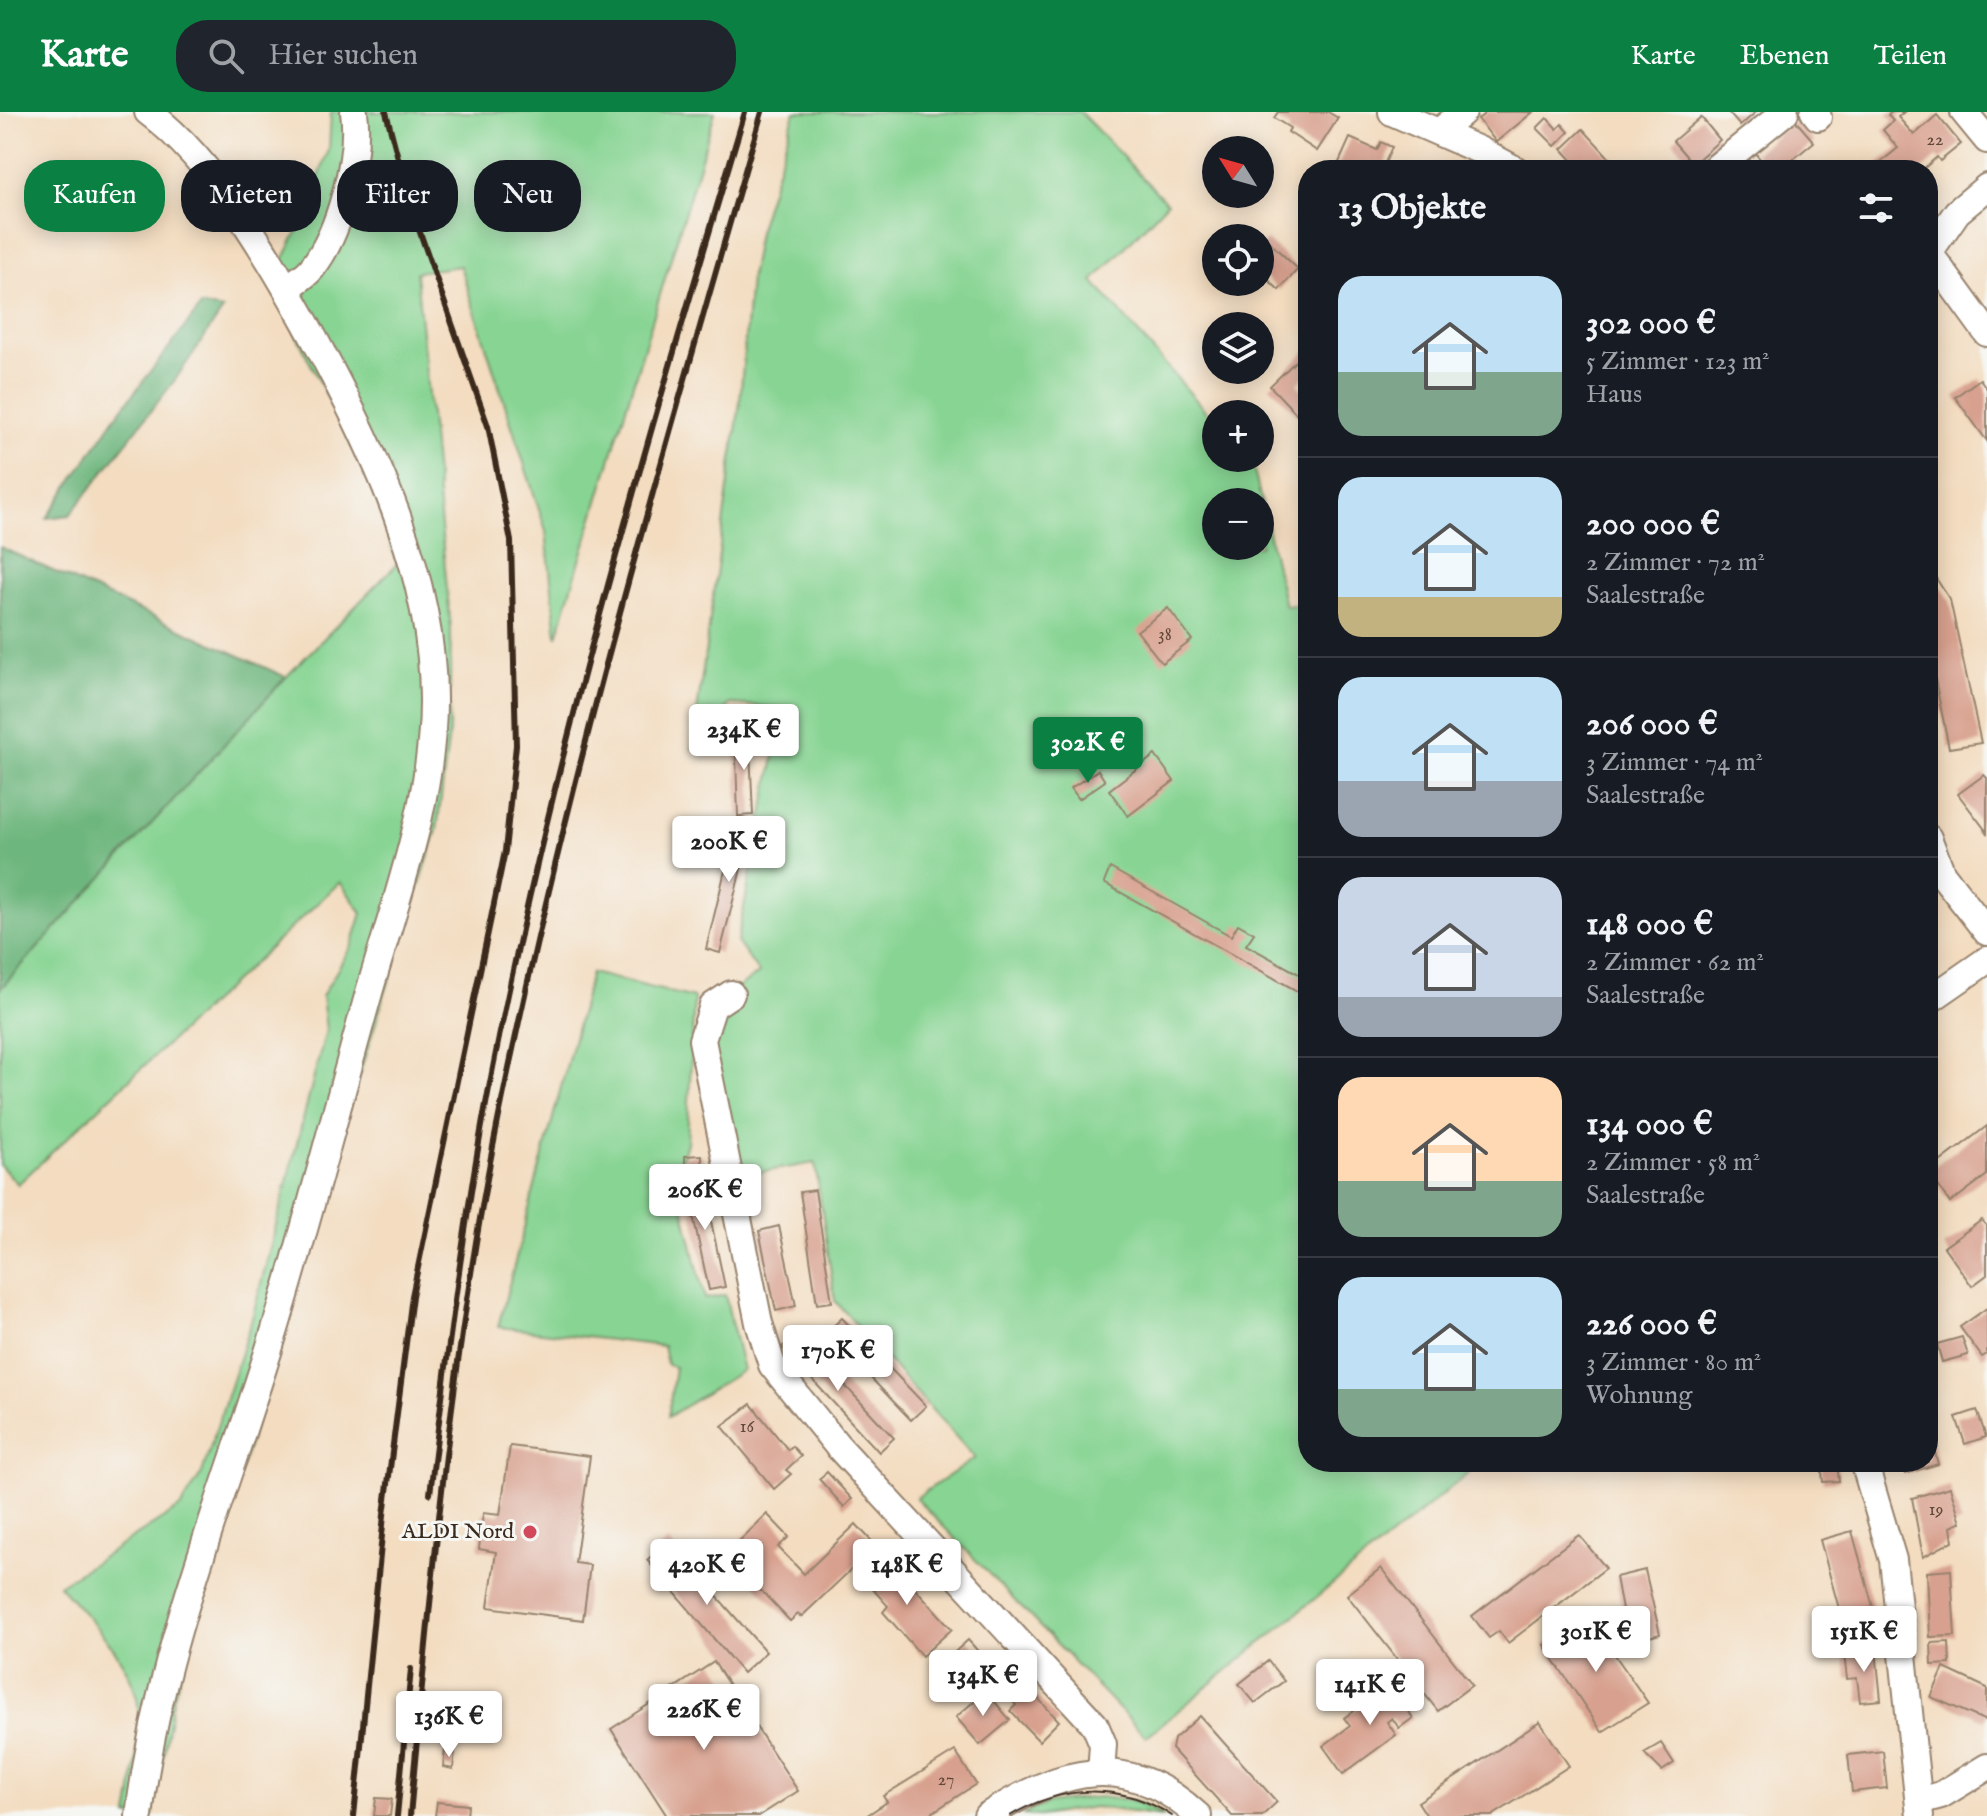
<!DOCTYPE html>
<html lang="de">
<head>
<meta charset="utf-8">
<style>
  :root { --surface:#171b24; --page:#20242c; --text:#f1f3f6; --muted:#9ea1a6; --line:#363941; --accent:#0b8043 }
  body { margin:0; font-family:"IM FELL English",serif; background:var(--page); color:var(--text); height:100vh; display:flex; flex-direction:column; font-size:30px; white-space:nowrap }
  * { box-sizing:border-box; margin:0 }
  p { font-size:26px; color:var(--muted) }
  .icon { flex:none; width:44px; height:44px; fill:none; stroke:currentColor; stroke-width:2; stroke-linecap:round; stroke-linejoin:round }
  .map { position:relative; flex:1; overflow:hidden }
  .sheet { position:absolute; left:1298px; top:48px; width:640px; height:1312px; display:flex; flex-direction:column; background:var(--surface); border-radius:32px; box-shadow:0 4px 20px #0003 }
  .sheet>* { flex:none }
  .hud { position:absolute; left:24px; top:48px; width:760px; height:72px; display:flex; gap:16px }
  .needle { width:52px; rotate:307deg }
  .tools { position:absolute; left:1202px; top:24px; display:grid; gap:16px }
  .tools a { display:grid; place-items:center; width:72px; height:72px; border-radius:50%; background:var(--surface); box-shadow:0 4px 20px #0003; font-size:40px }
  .price { position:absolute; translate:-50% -68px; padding:0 18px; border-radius:8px; background:#fff; color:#222; font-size:26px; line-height:52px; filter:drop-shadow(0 2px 4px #0008) }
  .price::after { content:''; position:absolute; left:50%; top:48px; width:24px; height:18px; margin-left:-12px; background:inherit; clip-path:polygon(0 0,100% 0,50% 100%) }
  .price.active { background:var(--accent); color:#fff }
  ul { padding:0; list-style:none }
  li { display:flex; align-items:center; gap:24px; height:200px; padding:0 40px }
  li+li { border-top:2px solid var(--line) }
  li span { display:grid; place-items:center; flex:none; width:224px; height:160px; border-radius:24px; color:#555 }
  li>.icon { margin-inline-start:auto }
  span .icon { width:96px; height:96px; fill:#fffc; stroke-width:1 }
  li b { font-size:34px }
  h2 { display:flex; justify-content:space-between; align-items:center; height:96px; padding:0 40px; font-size:34px }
  .tag { padding:0 28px; border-radius:32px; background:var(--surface); box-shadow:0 4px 20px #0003; font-size:28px; line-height:72px }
  .tag.active { background:var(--accent); color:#fff }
  header { display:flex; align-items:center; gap:48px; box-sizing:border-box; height:112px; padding:0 40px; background:var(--accent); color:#fff }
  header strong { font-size:38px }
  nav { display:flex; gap:44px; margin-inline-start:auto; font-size:28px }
  .search { width:560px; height:72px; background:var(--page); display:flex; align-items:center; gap:20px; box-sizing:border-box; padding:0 28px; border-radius:32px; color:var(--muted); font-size:30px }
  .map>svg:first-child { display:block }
  .green { fill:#87d493; stroke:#617f58; stroke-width:2; fill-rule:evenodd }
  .forest { fill:#6db67d; stroke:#54704e; stroke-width:2 }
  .building { fill:#d8a08e }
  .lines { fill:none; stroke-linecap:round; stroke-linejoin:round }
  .minor-casing { stroke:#97836e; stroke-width:30 }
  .minor { stroke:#fff; stroke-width:26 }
  .tram { stroke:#3b2a1e; stroke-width:2 }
  .rail { stroke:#3b2a1e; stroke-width:6 }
  .poi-dot { fill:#d1495b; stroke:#f6f6f2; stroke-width:3 }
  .labels { text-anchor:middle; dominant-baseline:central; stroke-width:6; stroke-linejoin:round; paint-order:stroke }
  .number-label { font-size:18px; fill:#62483a }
  .poi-label { font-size:22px; fill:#3b2a1e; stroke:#f6f6f2; text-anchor:end }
</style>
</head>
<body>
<header>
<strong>Karte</strong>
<div class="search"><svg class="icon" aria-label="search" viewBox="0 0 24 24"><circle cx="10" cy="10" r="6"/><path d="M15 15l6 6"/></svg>Hier suchen</div>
<nav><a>Karte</a><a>Ebenen</a><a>Teilen</a></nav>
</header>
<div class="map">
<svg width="1987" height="1704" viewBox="0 0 1987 1704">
  <rect width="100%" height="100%" fill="#f6f6f2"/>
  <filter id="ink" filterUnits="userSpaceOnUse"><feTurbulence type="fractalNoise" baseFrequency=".0125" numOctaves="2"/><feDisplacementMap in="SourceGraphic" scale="16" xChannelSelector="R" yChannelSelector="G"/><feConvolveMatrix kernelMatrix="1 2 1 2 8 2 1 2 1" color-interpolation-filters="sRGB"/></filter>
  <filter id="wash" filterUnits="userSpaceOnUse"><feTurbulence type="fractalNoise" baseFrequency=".006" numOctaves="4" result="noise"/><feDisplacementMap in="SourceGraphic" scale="32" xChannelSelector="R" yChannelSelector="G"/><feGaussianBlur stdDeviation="1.8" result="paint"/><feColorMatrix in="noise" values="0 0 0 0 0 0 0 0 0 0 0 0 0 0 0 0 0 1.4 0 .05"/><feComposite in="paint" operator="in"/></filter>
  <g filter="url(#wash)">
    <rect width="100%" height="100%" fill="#f3dcbf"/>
    <g class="green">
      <path d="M331,0h384l-158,525 -11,-106 -86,-265 -44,6 35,357 -2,104 -12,97 -95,299 -169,571 -20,116h-25c5,-31 15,-88 9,-118 -10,-44 -50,-80 -78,-113l122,-78 21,-34 51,-158 73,-285 -4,-34 30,-51 10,-32 -22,-31 -322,302 -18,-19v-176l286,-312 111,-113 -25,-77 -101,-203 30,-60 28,-74z"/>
      <path d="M795,0h285l87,91 -74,78 123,142v35h31l6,8 32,140 23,-2v858h174l-336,275 -230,-239 59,-40 -140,-157 -20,-138 -76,13 -32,-133 5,-37 47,-33 -22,-31 47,-234 -54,-4 -38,44 48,-346 10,-124 8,-46zM1216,390h44v44h-44z"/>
      <polygon points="591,861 694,886 687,1031 676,1066 705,1187 725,1183 743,1258 668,1305 675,1255 667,1253 663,1234 498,1215"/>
      <polygon points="1099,1685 1136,1689 1165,1704 1094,1695 1040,1704 1022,1703 1048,1691"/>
    </g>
    <g class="forest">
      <polygon points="201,194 223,198 175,268 70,403 47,406 114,307"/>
      <polygon points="0,435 286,565 0,877"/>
    </g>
    <g id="blocks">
      <g class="building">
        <polygon points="1278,0 1328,0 1338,6 1317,39 1288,20 1290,16 1274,6"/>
        <polygon points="1487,0 1533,0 1496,30 1478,7"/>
        <polygon points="1728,0 1756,0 1740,14"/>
        <polygon points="1892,0 1904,0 1898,5 1914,23 1937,3 1961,32 1940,49 1937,45 1922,58 1871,58 1898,36 1883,18 1893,9 1888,3"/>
        <polygon points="1701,5 1720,28 1693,52 1673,29"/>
        <polygon points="1547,6 1557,17 1562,12 1569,20 1555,34 1537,16"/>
        <polygon points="1795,8 1814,30 1780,58 1769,58 1755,41"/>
        <polygon points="1583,17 1615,52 1620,58 1581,58 1562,37"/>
        <polygon points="1350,26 1377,38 1381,30 1392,35 1382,58 1370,54 1368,58 1337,55"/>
        <polygon points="1267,128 1298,157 1279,178 1260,160 1260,135"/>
        <polygon points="1308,237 1308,262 1297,272 1308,284 1305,311 1270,274"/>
        <polygon points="1980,267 1987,277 1987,329 1955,285"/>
        <polygon points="1928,454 1950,488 1981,631 1949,636 1928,533"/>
        <polygon points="1168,496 1192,528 1162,551 1137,519"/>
        <polygon points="749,615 753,703 738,704 735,616"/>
        <polygon points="1155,643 1174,669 1128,704 1109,678"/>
        <polygon points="1098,658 1105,669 1079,687 1071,676"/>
        <polygon points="1984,663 1987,666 1987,720 1958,682"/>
        <polygon points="738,705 753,709 720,841 706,837"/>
        <polygon points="1110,756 1231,824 1238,812 1254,821 1246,833 1308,867 1308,885 1104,771"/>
        <polygon points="1987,1014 1987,1063 1950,1091 1928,1059"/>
        <polygon points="702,1043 702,1061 685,1061 685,1044"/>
        <polygon points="701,1062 725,1175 709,1178 685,1066"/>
        <polygon points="815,1078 832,1190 817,1192 800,1080"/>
        <polygon points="1982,1108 1987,1115 1987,1163 1972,1174 1944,1135"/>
        <polygon points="779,1114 796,1194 776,1199 759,1119"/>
        <polygon points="1987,1196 1987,1242 1982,1245 1960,1215"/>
        <polygon points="842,1206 926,1294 911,1308 827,1220"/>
        <polygon points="797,1222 894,1326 879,1340 782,1235"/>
        <polygon points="1962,1225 1968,1243 1942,1250 1937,1232"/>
        <polygon points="751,1292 788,1338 792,1334 801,1344 786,1358 791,1362 774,1377 722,1314"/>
        <polygon points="1977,1298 1986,1325 1965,1332 1956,1305"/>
        <polygon points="1929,1319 1938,1352 1905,1362 1902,1350 1928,1350"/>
        <polygon points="510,1334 590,1344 575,1451 590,1453 583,1508 488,1495 496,1440 479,1437 483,1401 500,1403"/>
        <polygon points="1821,1350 1837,1350 1839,1369 1823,1370"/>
        <polygon points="827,1360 852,1387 844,1395 819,1367"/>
        <polygon points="1950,1375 1961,1410 1951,1415 1953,1429 1923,1445 1912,1386"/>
        <polygon points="767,1402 789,1425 778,1435 804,1462 856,1412 876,1434 801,1505 798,1502 790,1509 726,1442"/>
        <polygon points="1852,1419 1873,1495 1841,1504 1820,1428"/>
        <polygon points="1579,1423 1606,1456 1508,1531 1499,1519 1489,1526 1472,1504"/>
        <polygon points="668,1429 766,1540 743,1561 647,1448"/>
        <polygon points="887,1445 952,1517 922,1544 883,1500 888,1494 863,1466"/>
        <polygon points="1381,1456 1472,1573 1438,1599 1347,1483"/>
        <polygon points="1645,1458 1660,1522 1628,1531 1616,1465"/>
        <polygon points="1951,1458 1955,1524 1930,1525 1927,1460"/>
        <polygon points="1588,1504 1648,1591 1602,1620 1544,1533"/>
        <polygon points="968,1528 987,1549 965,1569 946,1548"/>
        <polygon points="1949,1530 1950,1552 1932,1553 1931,1531"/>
        <polygon points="1876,1538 1881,1588 1860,1590 1857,1566 1847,1567 1844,1542"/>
        <polygon points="1268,1549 1284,1569 1255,1591 1239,1572"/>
        <polygon points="714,1550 798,1679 759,1704 667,1704 611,1617"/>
        <polygon points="1009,1555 1059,1609 1039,1629 1010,1599 1016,1593 994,1568"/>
        <polygon points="1944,1556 1987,1576 1987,1604 1984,1608 1931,1585"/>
        <polygon points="1397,1567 1414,1589 1406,1596 1413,1606 1399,1616 1392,1606 1387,1610 1396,1623 1343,1662 1323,1634 1350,1614 1344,1606"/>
        <polygon points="986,1579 1010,1608 980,1633 956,1605"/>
        <polygon points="1200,1604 1277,1690 1262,1704 1232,1704 1172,1637 1174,1627"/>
        <polygon points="1540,1610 1569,1654 1492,1704 1427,1704 1418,1690"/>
        <polygon points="1661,1631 1674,1651 1662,1659 1644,1641"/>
        <polygon points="445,1637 455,1638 453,1657 443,1655"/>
        <polygon points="955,1639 976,1672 927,1704 866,1704 887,1690 883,1684"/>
        <polygon points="1883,1639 1887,1676 1852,1680 1848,1643"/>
        <polygon points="376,1686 392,1687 390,1704 374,1704"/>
        <polygon points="437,1690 468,1693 467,1704 435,1704"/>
      </g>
    </g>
  </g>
  <g filter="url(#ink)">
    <use href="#blocks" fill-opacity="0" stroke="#97836e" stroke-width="2"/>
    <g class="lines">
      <defs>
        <g id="minor">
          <polyline points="1392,0 1479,38 1516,58"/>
          <polyline points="1814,0 1818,5"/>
          <polyline points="1964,0 1987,28"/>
          <polyline points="1439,20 1463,0"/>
          <polyline points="1713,58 1785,0"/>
          <polyline points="1929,141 1987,221"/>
          <polyline points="1928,142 1957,100 1987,75"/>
          <path d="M287,176c8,-6 19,-12 25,-20 28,-35 48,-112 42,-156"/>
          <polyline points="1928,726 1942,762 1987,820"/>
          <polyline points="731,882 713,894 702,928 759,1211 772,1253 837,1333 1095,1613 1103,1632 1101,1661"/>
          <polyline points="1928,889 1987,848"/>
          <polyline points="1864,1350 1893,1448 1920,1704"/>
          <polyline points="1919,1689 1941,1683 1987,1655"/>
          <path d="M139,1704c19,-161 82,-312 130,-467 36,-116 66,-235 99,-353 27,-95 65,-194 65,-294 1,-127 -59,-253 -118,-362 -40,-73 -100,-179 -167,-228"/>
          <path d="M987,1704c74,-47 140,-67 211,0"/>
        </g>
      </defs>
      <use href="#minor" class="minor-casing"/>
      <use href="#minor" class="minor"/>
      <path class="tram" d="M1010,1704c51,-31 111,-34 162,0"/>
      <g class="rail">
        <path d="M430,1382c15,-125 31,-250 53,-374 63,-341 163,-676 262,-1008"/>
        <polyline points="354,1704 384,1403 412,1184 505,739 516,633 511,429 488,314 410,92 386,0"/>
        <polyline points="397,1704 411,1557"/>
        <path d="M410,1704c21,-232 42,-466 88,-695 69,-341 167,-675 264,-1009"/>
      </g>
    </g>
  </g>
  <circle class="poi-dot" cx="530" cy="1420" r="8"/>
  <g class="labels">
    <g class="number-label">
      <text x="1935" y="28">22</text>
      <text x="1165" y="523">38</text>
      <text x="747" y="1315">16</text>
      <text x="1936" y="1398">19</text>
      <text x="946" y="1668">27</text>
    </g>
    <g class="poi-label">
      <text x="514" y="1420">ALDI Nord</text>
    </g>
  </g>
</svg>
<div class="tools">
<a><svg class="needle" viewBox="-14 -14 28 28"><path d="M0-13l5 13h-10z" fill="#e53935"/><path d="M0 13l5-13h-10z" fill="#9ea1a6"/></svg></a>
<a><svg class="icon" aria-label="locate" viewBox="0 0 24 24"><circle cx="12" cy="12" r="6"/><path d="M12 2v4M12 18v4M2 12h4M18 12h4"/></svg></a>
<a><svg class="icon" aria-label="layers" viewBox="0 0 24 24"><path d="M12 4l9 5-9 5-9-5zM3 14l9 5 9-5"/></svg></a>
<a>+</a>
<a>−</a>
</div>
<b class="price" style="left:744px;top:660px">234K €</b>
<b class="price active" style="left:1088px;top:673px">302K €</b>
<b class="price" style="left:729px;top:772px">200K €</b>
<b class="price" style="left:705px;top:1120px">206K €</b>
<b class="price" style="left:838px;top:1281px">170K €</b>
<b class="price" style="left:707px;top:1495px">420K €</b>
<b class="price" style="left:907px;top:1495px">148K €</b>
<b class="price" style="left:1596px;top:1562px">301K €</b>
<b class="price" style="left:1864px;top:1562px">151K €</b>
<b class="price" style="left:983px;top:1606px">134K €</b>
<b class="price" style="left:1370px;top:1615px">141K €</b>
<b class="price" style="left:704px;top:1640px">226K €</b>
<b class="price" style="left:449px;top:1647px">136K €</b>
<div class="hud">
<a class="tag active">Kaufen</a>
<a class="tag">Mieten</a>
<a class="tag">Filter</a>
<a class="tag">Neu</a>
</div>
<section class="sheet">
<h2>13 Objekte<svg class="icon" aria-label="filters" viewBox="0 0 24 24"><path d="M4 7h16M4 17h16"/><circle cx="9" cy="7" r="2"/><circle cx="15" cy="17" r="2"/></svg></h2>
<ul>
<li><span style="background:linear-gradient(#bfe0f5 60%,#7fa58c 0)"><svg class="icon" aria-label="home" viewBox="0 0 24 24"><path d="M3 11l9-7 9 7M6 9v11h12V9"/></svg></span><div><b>302 000 €</b><p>5 Zimmer · 123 m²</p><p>Haus</p></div></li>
<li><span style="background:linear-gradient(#bfe0f5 75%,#c2b280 0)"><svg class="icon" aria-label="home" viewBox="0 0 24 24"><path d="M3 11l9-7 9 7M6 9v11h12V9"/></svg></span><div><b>200 000 €</b><p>2 Zimmer · 72 m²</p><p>Saalestraße</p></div></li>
<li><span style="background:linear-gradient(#bfe0f5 65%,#9aa5b1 0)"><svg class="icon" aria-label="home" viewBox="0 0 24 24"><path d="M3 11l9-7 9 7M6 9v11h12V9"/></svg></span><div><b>206 000 €</b><p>3 Zimmer · 74 m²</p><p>Saalestraße</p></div></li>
<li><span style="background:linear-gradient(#c9d6e8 75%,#9aa5b1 0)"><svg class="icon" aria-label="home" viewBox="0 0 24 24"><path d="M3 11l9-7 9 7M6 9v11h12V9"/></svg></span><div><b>148 000 €</b><p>2 Zimmer · 62 m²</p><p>Saalestraße</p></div></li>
<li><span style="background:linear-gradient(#ffd9b3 65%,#7fa58c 0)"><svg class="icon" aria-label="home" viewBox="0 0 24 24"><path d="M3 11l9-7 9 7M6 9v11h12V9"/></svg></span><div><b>134 000 €</b><p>2 Zimmer · 58 m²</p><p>Saalestraße</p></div></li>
<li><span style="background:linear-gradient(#bfe0f5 70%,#7fa58c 0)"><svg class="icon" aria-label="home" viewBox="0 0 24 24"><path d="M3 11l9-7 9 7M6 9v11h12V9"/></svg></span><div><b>226 000 €</b><p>3 Zimmer · 80 m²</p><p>Wohnung</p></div></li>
</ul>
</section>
</div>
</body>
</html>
